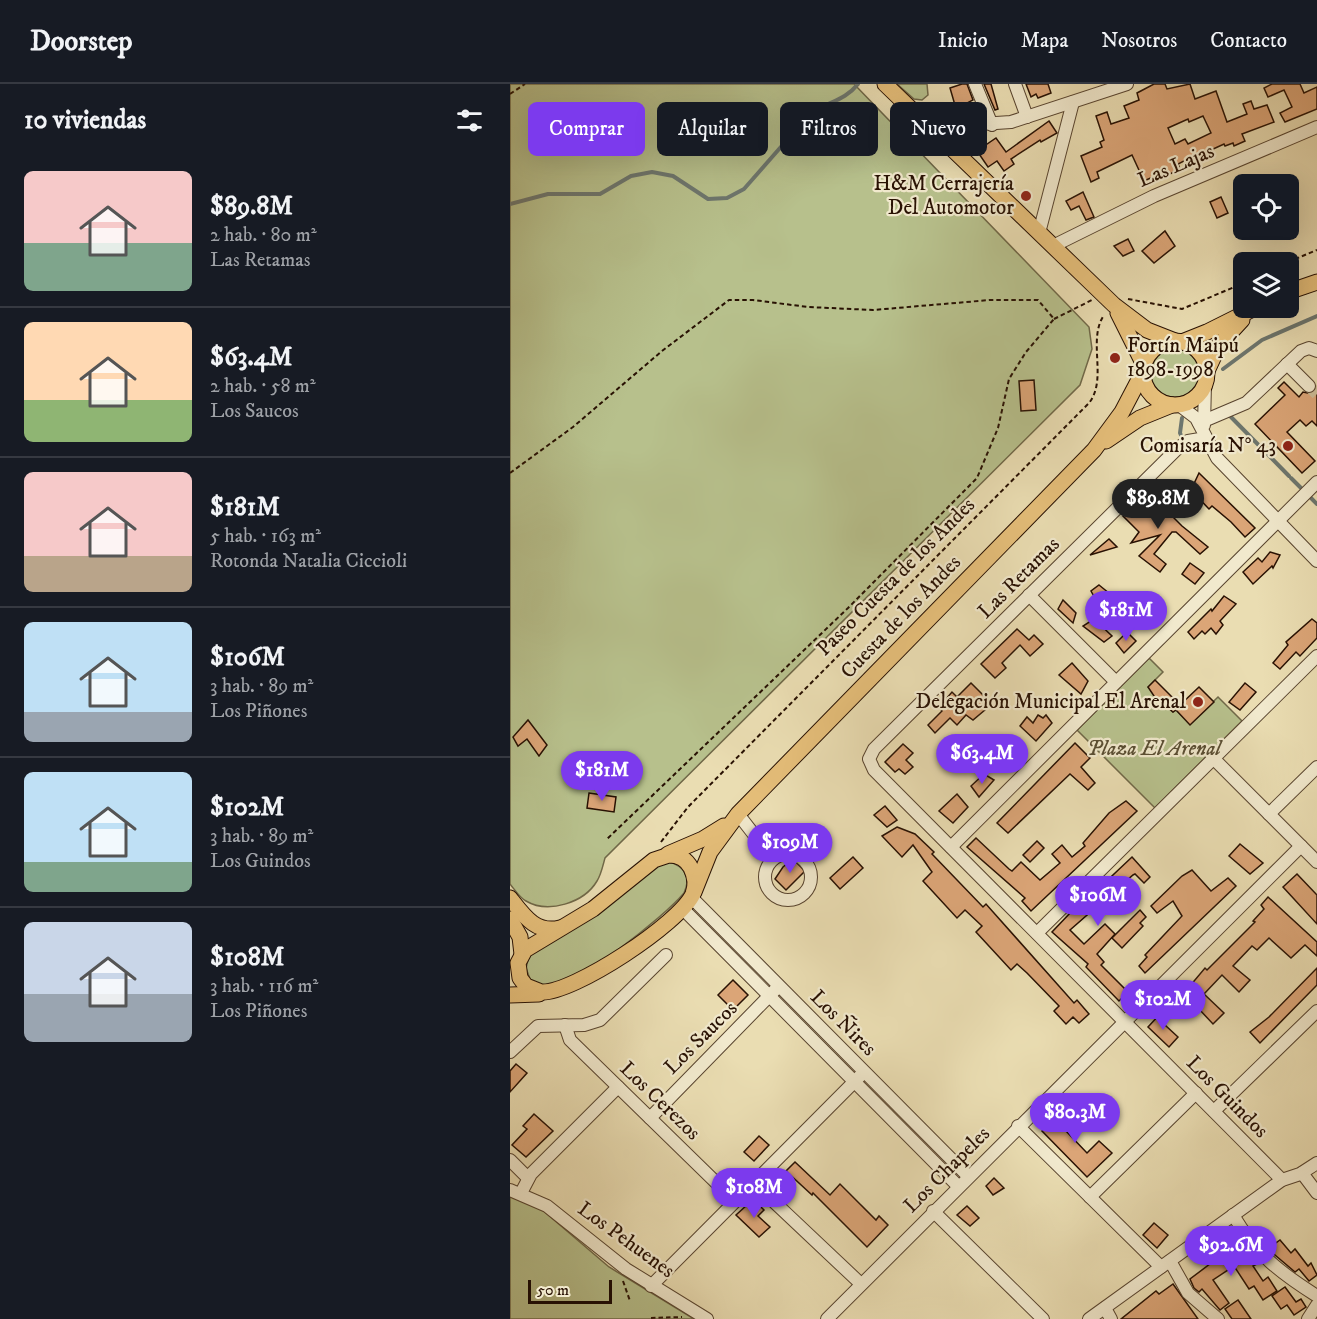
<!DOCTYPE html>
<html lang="es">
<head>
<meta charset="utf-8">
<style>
  :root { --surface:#171b24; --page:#20242c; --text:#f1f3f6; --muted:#9ea1a6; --line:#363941; --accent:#7c3aed }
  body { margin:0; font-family:"IM FELL DW Pica",serif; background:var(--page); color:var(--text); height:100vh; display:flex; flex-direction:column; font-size:22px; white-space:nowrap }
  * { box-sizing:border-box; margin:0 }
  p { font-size:20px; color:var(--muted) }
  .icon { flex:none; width:33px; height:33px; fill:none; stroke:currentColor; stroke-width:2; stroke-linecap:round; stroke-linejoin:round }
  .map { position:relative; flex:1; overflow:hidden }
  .panel { display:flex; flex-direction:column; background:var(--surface); width:510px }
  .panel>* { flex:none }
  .top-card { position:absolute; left:18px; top:18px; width:570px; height:54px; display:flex; gap:12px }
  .tools { position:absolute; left:723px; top:90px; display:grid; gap:12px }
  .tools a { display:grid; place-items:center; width:66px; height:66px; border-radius:9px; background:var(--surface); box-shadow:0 6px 24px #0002; font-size:30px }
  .scale { position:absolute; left:18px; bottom:15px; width:84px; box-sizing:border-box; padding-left:6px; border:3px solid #281103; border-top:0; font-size:16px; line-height:21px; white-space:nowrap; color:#281103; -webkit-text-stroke:4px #f1e9cd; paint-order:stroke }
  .price { position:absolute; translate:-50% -51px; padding:0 14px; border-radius:21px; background:var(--accent); color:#fff; font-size:20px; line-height:39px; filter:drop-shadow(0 2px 3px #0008) }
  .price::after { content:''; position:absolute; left:50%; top:36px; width:18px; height:14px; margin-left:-9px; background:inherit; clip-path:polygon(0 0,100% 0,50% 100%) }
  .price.current { background:#222; color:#fff }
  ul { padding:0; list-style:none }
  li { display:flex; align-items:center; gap:18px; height:150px; padding:0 24px }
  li+li { border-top:2px solid var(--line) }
  li span { display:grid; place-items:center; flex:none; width:168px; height:120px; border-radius:9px; color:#555 }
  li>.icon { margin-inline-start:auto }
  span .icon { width:72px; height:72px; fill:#fffc; stroke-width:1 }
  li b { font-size:26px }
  h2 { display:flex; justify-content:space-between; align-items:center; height:72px; padding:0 24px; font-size:26px }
  .pill { padding:0 21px; border-radius:9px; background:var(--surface); box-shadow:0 6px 24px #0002; font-size:21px; line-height:54px }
  .pill.current { background:var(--accent); color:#fff }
  header { display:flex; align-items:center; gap:36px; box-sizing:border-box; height:84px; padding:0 30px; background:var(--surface); border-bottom:2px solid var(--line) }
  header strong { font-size:28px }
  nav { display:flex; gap:33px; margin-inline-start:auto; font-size:21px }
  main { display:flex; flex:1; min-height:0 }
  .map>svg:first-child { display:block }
  .green { fill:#b7c08c; stroke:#706848; stroke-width:1.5 }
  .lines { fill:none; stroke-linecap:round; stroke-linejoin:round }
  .stream { stroke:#6d766e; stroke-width:4 }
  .building { fill:#dba577; stroke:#281103; stroke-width:1.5; fill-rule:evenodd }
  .minor-tunnel { stroke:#cdbe98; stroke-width:12; stroke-dasharray:12 6; stroke-linecap:butt }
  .minor-casing { stroke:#58442f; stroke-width:14 }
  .major-casing { stroke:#281103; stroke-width:17 }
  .path { stroke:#281103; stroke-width:2; stroke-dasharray:4.5 3; stroke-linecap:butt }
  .minor { stroke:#f1e9cd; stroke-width:12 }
  .major { stroke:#e5be79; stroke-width:15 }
  .poi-dot { fill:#8f2418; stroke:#f1e9cd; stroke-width:2 }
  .labels { text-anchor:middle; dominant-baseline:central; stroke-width:4.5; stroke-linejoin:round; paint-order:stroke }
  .street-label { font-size:21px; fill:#281103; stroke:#f1e9cd }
  .poi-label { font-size:21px; fill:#281103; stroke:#f1e9cd; text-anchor:end }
  .park-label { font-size:21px; font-style:italic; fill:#5a4e33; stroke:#f1e9cd }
</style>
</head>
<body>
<header>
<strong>Doorstep</strong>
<nav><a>Inicio</a><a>Mapa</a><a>Nosotros</a><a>Contacto</a></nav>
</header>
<main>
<section class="panel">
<h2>10 viviendas<svg class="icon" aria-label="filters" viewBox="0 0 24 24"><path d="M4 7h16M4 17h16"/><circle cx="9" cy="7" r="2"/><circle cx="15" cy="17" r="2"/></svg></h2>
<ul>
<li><span style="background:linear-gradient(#f6c9c9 60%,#7fa58c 0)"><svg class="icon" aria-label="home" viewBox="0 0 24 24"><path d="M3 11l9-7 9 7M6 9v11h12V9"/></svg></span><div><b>$89.8M</b><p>2 hab. · 80 m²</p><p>Las Retamas</p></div></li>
<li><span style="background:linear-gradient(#ffd9b3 65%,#8fb573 0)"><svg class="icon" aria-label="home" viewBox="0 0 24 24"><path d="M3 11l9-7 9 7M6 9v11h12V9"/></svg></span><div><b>$63.4M</b><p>2 hab. · 58 m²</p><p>Los Saucos</p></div></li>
<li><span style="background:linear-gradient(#f6c9c9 70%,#b9a48a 0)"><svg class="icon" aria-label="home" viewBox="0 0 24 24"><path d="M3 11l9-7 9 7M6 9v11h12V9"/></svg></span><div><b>$181M</b><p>5 hab. · 163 m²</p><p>Rotonda Natalia Ciccioli</p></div></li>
<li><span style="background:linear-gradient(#bfe0f5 75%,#9aa5b1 0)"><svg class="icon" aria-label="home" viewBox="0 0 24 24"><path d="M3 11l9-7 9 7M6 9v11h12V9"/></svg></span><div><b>$106M</b><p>3 hab. · 89 m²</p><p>Los Piñones</p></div></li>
<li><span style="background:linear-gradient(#bfe0f5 75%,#7fa58c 0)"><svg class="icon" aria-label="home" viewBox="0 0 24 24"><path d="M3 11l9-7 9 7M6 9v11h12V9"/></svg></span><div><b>$102M</b><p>3 hab. · 89 m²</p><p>Los Guindos</p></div></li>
<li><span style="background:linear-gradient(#c9d6e8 60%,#9aa5b1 0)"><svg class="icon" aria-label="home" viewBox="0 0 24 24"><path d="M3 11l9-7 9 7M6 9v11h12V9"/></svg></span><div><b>$108M</b><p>3 hab. · 116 m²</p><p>Los Piñones</p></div></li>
</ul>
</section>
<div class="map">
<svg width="807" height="1235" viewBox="0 0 807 1235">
  <rect width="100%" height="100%" fill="#eaddb2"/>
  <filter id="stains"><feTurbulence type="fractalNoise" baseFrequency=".00333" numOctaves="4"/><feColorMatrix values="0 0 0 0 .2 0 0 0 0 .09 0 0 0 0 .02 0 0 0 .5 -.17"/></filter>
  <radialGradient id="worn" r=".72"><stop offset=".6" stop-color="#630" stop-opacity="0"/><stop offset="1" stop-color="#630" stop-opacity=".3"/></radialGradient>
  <g class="green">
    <path d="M0,0h344l235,243 3,22 -12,36 -475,473c-2,7 -4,17 -8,23 -13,22 -49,33 -71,20 -6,-3 -11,-11 -16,-17z"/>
    <polygon points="387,0 417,0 418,11 412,16 404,15"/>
    <circle cx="665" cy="289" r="24"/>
    <polygon points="639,574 653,588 638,603 663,628 666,626 680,640 708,613 732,637 645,724 567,646"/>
    <path d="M159,778c16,4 22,16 15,31 -21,25 -105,92 -137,93 -6,0 -12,-3 -17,-7l-4,-11 3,-12 131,-92z"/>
    <polygon points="0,1111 30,1124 99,1183 184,1235 0,1235"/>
  </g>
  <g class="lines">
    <g class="stream">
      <path d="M0,120l38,-10h52l31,-18 21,-4 21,4 35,23 19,-1 17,-9 64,-73c16,-14 36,-14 50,-32"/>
      <polyline points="713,285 752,256 807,232"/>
      <polyline points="720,332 779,392"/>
      <polyline points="672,334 670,349 674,358"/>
      <polyline points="781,394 792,405"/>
      <polyline points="800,413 807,420"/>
    </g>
  </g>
  <g class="building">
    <polygon points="452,0 457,0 463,16 457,19 462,30 449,35 440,4"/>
    <polygon points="474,0 481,0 488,25 485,26"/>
    <polygon points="516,0 538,0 541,9 528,14 526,10 521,13"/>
    <path d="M644,0h11l2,5 23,-5 5,15 21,-8 11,31 20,-8 -4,-10 8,-3 3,8 13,-4 7,17 -32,12 3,7 -11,5 -1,-3 -8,3 -1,-2 -26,12 -1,-2 -19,10 2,5 -12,6 -2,-4 -22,10 -12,-26 -35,17 2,6 -8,4 -10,-26 21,-9 -2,-5 4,-2 -8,-24 11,-4 4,12 18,-6 -5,-12 15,-6 -2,-7zM693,32l8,17 -23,11 -3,-5 -10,5 -7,-16 20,-9 1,3z"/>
    <polygon points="762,0 790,0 794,9 807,3 807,25 775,38 770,29 782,23 774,6 758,13 754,4"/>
    <polygon points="539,37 547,49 531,58 530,56 501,75 504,80 494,87 487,77 478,83 467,67 486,54 496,68"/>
    <polygon points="573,108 584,133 576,136 569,122 561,126 556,117"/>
    <polygon points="711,113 718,129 707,134 700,118"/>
    <polygon points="655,147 665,162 644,179 632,167"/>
    <polygon points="618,155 624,167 613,172 604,162"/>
    <polygon points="524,296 526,326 511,327 509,297"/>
    <polygon points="774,298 789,313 793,308 802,310 807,304 807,342 802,337 796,342 790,336 777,348 805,377 792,389 745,340 775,311 768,304"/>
    <polygon points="689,389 745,444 735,453 721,438 702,422 699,425 681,406"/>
    <polygon points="649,412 658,421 655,425 672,442 698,463 690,470 666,448 662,448 644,470 656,480 650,488 629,472 650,451 621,459 629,448 613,432 625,422 630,428 641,413 644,415"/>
    <polygon points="599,455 607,463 580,471"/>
    <polygon points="760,468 770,471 763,484 762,482 743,500 733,488 748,474 752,478"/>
    <polygon points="680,479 694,489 685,500 672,490"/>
    <polygon points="589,501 610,518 601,528 586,516 581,507"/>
    <polygon points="714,512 726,520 710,537 713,541 706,550 701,544 695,550 692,547 684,555 678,548 701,525 702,527"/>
    <polygon points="553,516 566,529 563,539 548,525"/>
    <polygon points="584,535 602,552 594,558 573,542"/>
    <polygon points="802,535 807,539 807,554 790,572 786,568 770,585 763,579 778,561 776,558"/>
    <polygon points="507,545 519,556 524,551 533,560 520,572 510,561 492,579 496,584 485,594 471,580"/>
    <polygon points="617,548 626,557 614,569 606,559"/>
    <polygon points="562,579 578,597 571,610 549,591"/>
    <polygon points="645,596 670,621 689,603 704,618 680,641 666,626 663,628 644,612 638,603"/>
    <polygon points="461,599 482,620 463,636 456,631 447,641 440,634 425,649 418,641 432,627 429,623 442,608 447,613"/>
    <polygon points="735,599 746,608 730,626 719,618"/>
    <polygon points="528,631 533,634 536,631 542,639 526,657 510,642 517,633 523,639"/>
    <polygon points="18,636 37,661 29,672 17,655 8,662 3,653"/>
    <polygon points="565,659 580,674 571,683 585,699 578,706 560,690 498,749 487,739"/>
    <polygon points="393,660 403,669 396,676 403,683 395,690 389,685 385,688 375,678"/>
    <polygon points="474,690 484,696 469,713 461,702"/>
    <polygon points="79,709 106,713 104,728 77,724"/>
    <polygon points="447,710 458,723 443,739 429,727"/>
    <polygon points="616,717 627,727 521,827 512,817 515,814 457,763 466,754 499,785 502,787 511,778 530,796 550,779 542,770 552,761 562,773 575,762 573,759 599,729"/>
    <polygon points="375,722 387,736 377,743 364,731"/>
    <polygon points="387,743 405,750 424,768 422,770 473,823 476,820 564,919 567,916 579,930 569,939 563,933 556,940 544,927 549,922 517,889 507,880 501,886 466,848 472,842 455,826 447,834 413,797 422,788 403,761 392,773 372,752"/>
    <polygon points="527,757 534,764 520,778 513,771"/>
    <polygon points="730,760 753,779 740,790 719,772"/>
    <polygon points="343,773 353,784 330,805 320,794"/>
    <polygon points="622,773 640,793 634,799 625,790 623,791 560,846 574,860 595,840 605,850 587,870 594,878 591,881 618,908 609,917 576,883 578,880 542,848 583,805 585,803 587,806"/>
    <polygon points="283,775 295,787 276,806 265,795 273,783"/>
    <polygon points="682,786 701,807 718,794 726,802 635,889 629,882 637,873 635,871 672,832 663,817 647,829 641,822 672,792"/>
    <polygon points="787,790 807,811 807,840 773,803"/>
    <polygon points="758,813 807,858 807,872 795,861 781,874 759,854 747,866 742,862 723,882 740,896 729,908 712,891 694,910 714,929 703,940 674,909 695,884 697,886 745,838 743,837 754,825 751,821"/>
    <polygon points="630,826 636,833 630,839 633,842 612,864 602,854"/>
    <polygon points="807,884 807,901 750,959 740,948 759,933"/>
    <polygon points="223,896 238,911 223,926 208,911"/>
    <polygon points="650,930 655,941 668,953 659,963 638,943"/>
    <polygon points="6,980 17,989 0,1008 0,987"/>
    <polygon points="557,1022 569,1035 556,1047 577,1069 589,1057 602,1069 577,1093 532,1047"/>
    <polygon points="24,1030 43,1047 16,1073 2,1061 17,1045 13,1042"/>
    <polygon points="249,1052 259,1061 244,1077 234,1068"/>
    <polygon points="285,1078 320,1111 330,1100 366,1136 369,1132 378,1141 357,1163 303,1109 302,1111 276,1087"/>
    <polygon points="484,1094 494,1104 483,1111 476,1102"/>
    <polygon points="247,1119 254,1126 248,1132 260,1143 249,1153 226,1131 237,1121 241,1124"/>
    <polygon points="457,1122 469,1134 460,1142 447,1131"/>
    <polygon points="644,1139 658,1151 647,1164 633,1151"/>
    <polygon points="770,1156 781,1169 785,1165 798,1182 801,1179 807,1191 799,1197 789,1185 785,1188 765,1171 759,1164"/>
    <polygon points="725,1161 736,1176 742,1172 747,1180 743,1182 753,1197 758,1193 767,1207 753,1216 744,1202 739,1205 724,1182 703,1196 719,1219 710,1226 692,1205 689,1208 684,1204 680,1195"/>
    <polygon points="663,1200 688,1235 611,1235 646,1207 649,1210"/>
    <polygon points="775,1203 786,1218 791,1215 796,1223 784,1231 777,1221 771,1225 762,1212"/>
    <polygon points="728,1216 741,1235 722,1235 715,1225"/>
  </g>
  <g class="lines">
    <polyline class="minor-tunnel" points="799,302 807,310"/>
    <defs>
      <g id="minor">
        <polyline points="465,0 482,41"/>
        <polyline points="505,0 517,33"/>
        <polyline points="456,41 501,38 617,0"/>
        <polyline points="529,149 563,18"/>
        <polyline points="543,162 644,112 807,43"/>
        <polyline points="777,280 799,302"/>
        <polyline points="669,321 686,334 707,374 807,477"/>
        <polyline points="689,339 736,319 791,267 799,264 807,267"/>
        <polyline points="694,341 695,300"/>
        <polyline points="696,354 678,357 668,364 364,665 359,675 364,686 772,1096"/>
        <polyline points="519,511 606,598"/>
        <polyline points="703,674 807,778"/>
        <polyline points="228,730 263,775"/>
        <polyline points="759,730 807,683"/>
        <polyline points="441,763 807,398"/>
        <circle cx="278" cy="793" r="23"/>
        <polyline points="181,813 458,1092"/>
        <polyline points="172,824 448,1102"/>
        <polyline points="527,849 807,572"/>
        <polyline points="55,941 60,956 225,1117"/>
        <polyline points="0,968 28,942 74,941 90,936 156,871"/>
        <polyline points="704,1027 807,927"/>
        <polyline points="140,1034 265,906"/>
        <polyline points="508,1042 651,1183"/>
        <polyline points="0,1076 18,1094"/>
        <polyline points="792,1089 807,1109"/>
        <polyline points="244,1099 351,1200"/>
        <polyline points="0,1106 37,1122 116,1185 197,1235"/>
        <polyline points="11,1109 21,1090 108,1003"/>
        <polyline points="580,1113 686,1009"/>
        <polyline points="423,1127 533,1235"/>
        <path d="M723,1131c24,40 46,57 84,81"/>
        <polyline points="660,1177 678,1209 708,1235"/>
        <polyline points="141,1202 350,992"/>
        <polyline points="595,1224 601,1235"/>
        <polyline points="317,1235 791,762"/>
        <polyline points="579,1235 772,1096 790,1090 807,1079"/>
        <polyline points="798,1235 807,1221"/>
      </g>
      <g id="major">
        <polyline points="375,0 604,221 637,246 665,257"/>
        <polyline points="778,208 807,198"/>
        <polyline points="608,229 634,281"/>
        <circle cx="665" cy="289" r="32"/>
        <polyline points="672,258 697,248 745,224"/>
        <polyline points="697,287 709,261 732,236"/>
        <polyline points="596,357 630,334 662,321"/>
        <polyline points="158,770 193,755 214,742"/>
        <path d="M159,771c9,0 17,3 22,13 4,8 5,18 2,26 -13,29 -120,100 -152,98l-15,-6 -6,-8 -2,-15 7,-13 68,-41 61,-49z"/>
        <polyline points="184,808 200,768 228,730 584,366 612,328 633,288"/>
        <path d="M0,814c14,18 26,36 50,30"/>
        <polyline points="0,835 10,853 12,870"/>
        <polyline points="0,911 29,910"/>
      </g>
    </defs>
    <use href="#minor" class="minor-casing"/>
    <use href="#major" class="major-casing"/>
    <g class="path">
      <polyline points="0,10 15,0"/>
      <polyline points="778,178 807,166"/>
      <polyline points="618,215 672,225 734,199"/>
      <polyline points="544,235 582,216"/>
      <polyline points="0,389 63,343 152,267 219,216 243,216 298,223 363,226 480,216 528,216 544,235 516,268 499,295 488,344 467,394 338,524 97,755"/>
      <path d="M151,758l27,-35 401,-404c19,-24 -2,-63 15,-88"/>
      <polyline points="113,1197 120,1217"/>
      <polyline points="141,1234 172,1233"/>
    </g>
    <use href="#minor" class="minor"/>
    <use href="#major" class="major"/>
  </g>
  <g class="poi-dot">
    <circle cx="516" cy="112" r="6"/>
    <circle cx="605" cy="274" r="6"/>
    <circle cx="778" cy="362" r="6"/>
    <circle cx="688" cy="618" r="6"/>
  </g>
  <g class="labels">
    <g class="street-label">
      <text transform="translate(666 82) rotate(-23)">Las Lajas</text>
      <text transform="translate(386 493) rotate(-45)">Paseo Cuesta de los Andes</text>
      <text transform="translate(509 494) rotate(-45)">Las Retamas</text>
      <text transform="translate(391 533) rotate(-46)">Cuesta de los Andes</text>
      <text transform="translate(333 939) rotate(45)">Los Ñires</text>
      <text transform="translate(191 954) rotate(-45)">Los Saucos</text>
      <text transform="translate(717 1013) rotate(45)">Los Guindos</text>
      <text transform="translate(150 1017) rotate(44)">Los Cerezos</text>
      <text transform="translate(437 1086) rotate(-45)">Los Chapeles</text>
      <text transform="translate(116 1156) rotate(36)">Los Pehuenes</text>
    </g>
    <g class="poi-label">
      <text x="504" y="100">H&amp;M Cerrajería<tspan x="504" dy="24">Del Automotor</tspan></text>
      <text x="617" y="262" text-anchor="start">Fortín Maipú<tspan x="617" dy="24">1898-1998</tspan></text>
      <text x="766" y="362">Comisaría N° 43</text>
      <text x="676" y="618">Delegación Municipal El Arenal</text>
    </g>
    <g class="park-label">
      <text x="644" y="665">Plaza El Arenal</text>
    </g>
  </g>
  <rect width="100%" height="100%" filter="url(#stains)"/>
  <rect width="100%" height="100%" fill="url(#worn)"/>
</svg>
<div class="tools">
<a><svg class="icon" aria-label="locate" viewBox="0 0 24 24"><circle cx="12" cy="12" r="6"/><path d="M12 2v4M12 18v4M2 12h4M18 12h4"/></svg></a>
<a><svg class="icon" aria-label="layers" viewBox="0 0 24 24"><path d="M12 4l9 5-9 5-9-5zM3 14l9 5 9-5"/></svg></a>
</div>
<div class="scale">50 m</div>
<b class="price current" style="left:648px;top:446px">$89.8M</b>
<b class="price" style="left:616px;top:558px">$181M</b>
<b class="price" style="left:472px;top:701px">$63.4M</b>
<b class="price" style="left:92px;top:718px">$181M</b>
<b class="price" style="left:280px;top:790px">$109M</b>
<b class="price" style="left:588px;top:843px">$106M</b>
<b class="price" style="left:653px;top:947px">$102M</b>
<b class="price" style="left:565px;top:1060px">$80.3M</b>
<b class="price" style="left:244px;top:1135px">$108M</b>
<b class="price" style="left:721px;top:1193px">$92.6M</b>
<div class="top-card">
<a class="pill current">Comprar</a>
<a class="pill">Alquilar</a>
<a class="pill">Filtros</a>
<a class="pill">Nuevo</a>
</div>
</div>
</main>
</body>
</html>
